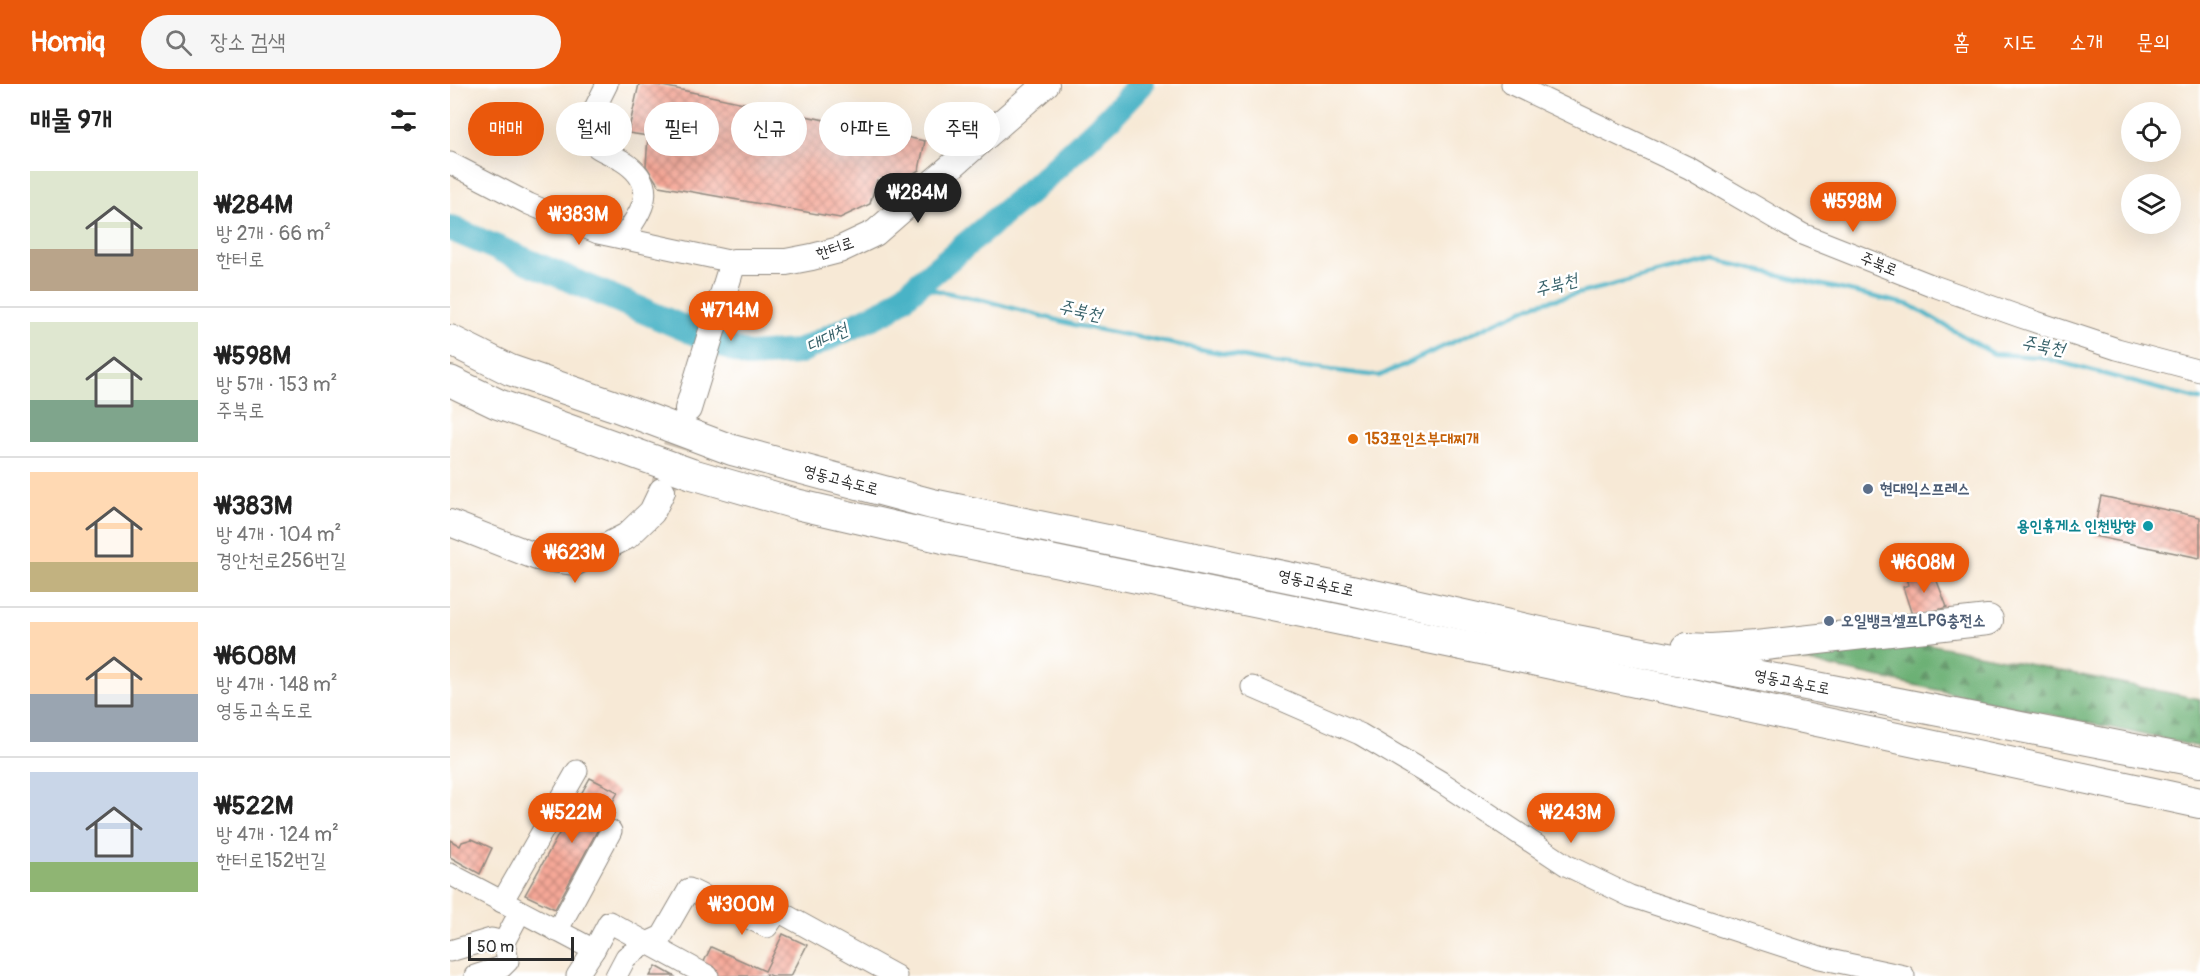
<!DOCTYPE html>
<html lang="ko">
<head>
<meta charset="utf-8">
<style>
  :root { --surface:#fff; --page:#f6f6f6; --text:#222; --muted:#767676; --line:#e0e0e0; --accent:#ea580c }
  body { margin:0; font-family:Pangolin,"Poor Story",sans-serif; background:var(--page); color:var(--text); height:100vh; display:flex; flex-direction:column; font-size:22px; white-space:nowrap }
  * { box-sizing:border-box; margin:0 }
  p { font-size:20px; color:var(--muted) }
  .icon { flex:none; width:33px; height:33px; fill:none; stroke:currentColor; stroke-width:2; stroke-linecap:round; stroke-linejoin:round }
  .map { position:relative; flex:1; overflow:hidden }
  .drawer { display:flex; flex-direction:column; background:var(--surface); width:450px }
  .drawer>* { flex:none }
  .banner { position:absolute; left:18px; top:18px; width:570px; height:54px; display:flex; gap:12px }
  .buttons { position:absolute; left:1671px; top:18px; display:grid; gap:12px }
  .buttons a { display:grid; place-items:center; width:60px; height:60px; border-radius:50%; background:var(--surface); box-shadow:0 6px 24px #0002; font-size:30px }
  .scale { position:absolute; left:18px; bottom:15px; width:106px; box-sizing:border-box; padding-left:6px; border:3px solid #2b2b2b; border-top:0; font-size:16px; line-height:21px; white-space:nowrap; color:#2b2b2b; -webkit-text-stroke:4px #fff; paint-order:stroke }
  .price { position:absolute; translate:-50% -51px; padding:0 14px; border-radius:21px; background:var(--accent); color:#fff; font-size:20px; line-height:39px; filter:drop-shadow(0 2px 3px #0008) }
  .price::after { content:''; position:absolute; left:50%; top:36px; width:18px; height:14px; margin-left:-9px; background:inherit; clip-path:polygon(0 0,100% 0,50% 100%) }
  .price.active { background:#222; color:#fff }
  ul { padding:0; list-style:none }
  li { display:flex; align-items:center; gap:18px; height:150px; padding:0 30px }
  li+li { border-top:2px solid var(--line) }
  li span { display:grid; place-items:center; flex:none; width:168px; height:120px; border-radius:0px; color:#555 }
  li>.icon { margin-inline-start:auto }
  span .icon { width:72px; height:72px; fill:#fffc; stroke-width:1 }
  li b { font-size:26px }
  h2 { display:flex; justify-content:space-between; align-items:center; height:72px; padding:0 30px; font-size:26px }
  .tag { padding:0 21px; border-radius:27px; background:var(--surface); box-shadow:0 6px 24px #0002; font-size:21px; line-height:54px }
  .tag.active { background:var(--accent); color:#fff }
  header { display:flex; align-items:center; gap:36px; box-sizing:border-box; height:84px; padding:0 30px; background:var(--accent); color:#fff }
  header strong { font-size:28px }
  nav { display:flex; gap:33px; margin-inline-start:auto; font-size:21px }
  .search { width:420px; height:54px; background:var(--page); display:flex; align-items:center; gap:15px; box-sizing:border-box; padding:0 21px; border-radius:33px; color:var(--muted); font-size:22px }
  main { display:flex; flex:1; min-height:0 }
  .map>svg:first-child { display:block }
  .forest { fill:url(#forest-firs); stroke:#4c6e50; stroke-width:1.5 }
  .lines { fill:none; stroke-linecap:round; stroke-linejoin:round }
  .stream { stroke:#48b3c6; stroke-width:4.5 }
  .river { stroke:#48b3c6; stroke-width:26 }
  .building { fill:url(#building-cross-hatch) }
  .major-tunnel { stroke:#cec3b4; stroke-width:26; stroke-dasharray:26 13; stroke-linecap:butt }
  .minor-casing { stroke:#918a80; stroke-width:23 }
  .major-casing { stroke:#918a80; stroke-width:28 }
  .highway-casing { stroke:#918a80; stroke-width:32 }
  .minor { stroke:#fff; stroke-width:21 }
  .major { stroke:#fff; stroke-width:26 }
  .highway { stroke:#fff; stroke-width:30 }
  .food-dot { fill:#e8710a; stroke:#fff; stroke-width:2 }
  .service-dot { fill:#5c6f8a; stroke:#fff; stroke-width:2 }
  .culture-dot { fill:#0f9aa8; stroke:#fff; stroke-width:2 }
  .labels { text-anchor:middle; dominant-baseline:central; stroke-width:5; stroke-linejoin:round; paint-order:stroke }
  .street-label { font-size:16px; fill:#2b2b2b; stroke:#fff }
  .food-label { font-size:16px; font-weight:bold; fill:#c56008; stroke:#fff; text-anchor:start }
  .service-label { font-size:16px; font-weight:bold; fill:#4e5e75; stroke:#fff; text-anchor:start }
  .culture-label { font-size:16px; font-weight:bold; fill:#0d838f; stroke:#fff; text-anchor:end }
  .water-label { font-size:18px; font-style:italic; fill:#376169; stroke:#fff }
</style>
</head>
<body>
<header>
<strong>Homiq</strong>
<div class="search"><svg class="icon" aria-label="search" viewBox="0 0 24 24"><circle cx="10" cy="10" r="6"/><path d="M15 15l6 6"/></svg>장소 검색</div>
<nav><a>홈</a><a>지도</a><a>소개</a><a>문의</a></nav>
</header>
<main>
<section class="drawer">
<h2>매물 9개<svg class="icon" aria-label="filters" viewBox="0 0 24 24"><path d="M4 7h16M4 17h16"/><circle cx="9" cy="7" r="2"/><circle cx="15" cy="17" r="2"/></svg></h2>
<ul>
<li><span style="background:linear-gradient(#dfe7d0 65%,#b9a48a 0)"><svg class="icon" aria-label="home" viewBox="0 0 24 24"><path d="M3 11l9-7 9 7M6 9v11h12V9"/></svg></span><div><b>₩284M</b><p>방 2개 · 66 m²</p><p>한터로</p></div></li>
<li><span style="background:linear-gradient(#dfe7d0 65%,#7fa58c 0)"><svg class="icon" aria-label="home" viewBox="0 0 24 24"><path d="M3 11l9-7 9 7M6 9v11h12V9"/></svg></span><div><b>₩598M</b><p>방 5개 · 153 m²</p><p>주북로</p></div></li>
<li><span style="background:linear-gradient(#ffd9b3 75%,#c2b280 0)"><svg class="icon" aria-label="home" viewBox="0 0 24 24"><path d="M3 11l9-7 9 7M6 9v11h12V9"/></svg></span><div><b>₩383M</b><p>방 4개 · 104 m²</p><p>경안천로256번길</p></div></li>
<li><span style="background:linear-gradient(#ffd9b3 60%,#9aa5b1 0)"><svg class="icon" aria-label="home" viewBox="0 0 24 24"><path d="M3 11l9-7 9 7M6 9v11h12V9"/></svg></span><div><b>₩608M</b><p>방 4개 · 148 m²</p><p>영동고속도로</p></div></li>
<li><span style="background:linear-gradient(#c9d6e8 75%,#8fb573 0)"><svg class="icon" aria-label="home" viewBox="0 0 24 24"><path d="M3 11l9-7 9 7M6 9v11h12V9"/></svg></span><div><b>₩522M</b><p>방 4개 · 124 m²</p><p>한터로152번길</p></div></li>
</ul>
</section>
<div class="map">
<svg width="1750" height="892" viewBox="0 0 1750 892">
  <defs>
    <pattern id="forest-firs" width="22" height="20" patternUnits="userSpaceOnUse" patternTransform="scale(1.5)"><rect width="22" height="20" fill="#6cb074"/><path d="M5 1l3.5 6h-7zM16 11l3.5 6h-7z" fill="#598f5f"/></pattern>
    <pattern id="building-cross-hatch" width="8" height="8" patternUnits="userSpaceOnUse" patternTransform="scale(1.5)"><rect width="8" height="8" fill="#f5a797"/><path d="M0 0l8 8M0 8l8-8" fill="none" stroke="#c7887b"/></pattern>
  </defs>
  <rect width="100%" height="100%" fill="#fff"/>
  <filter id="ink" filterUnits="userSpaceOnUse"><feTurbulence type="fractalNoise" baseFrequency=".0167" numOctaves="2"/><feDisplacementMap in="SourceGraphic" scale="12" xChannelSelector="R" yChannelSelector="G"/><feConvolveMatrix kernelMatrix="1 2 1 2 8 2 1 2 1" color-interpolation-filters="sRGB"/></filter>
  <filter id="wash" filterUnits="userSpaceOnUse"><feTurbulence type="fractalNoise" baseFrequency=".008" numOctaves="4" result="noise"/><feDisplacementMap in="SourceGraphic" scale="24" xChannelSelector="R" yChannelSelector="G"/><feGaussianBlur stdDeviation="1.35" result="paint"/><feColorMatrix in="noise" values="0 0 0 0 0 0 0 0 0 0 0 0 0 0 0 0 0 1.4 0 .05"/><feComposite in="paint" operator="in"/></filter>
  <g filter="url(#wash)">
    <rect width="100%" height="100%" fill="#f7e9d6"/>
    <polygon class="forest" points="1449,554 1750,615 1750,663 1344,575 1353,568"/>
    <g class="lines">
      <polyline class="stream" points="466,202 536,217 625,241 823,279 929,292 1086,220 1264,176 1460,221 1544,270 1591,273 1750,316"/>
      <polyline class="river" points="0,144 297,271 348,268 439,225 579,108 659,34 691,0"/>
    </g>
    <g id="blocks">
      <g class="building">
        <polygon points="189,0 203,0 475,57 469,86 447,100 427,96 420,120 390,134 209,102 196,82 198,52 178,49"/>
        <polygon points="1651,412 1750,433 1750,474 1643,452"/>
        <polygon points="1478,486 1480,494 1485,492 1497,523 1463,534 1453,503 1458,501 1456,494"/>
        <polygon points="140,694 168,708 105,825 75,811"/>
        <polygon points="22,755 42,764 30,790 0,773 0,756 10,762 12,758"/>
        <polygon points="333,850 357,861 341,892 321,892 316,890 315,892 268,892 251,884 261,863 315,887"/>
        <polygon points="206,882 224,892 200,892"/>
      </g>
    </g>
  </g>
  <g filter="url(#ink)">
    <use href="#blocks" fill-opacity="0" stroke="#918a80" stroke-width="1.5"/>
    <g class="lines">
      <polyline class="major-tunnel" points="214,401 237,327"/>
      <defs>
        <g id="minor">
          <path d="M157,0l-13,26 -8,22c9,20 18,17 35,28 39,24 23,50 1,78"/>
          <polyline points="1062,0 1239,84 1352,150 1481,201 1571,233 1667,265 1750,287"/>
          <polyline points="0,79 79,120 148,149 283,178"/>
          <polyline points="802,603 910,650 991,698 1116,781 1180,812 1370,874 1454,892"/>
          <polyline points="0,790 144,866"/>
          <polyline points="52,818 127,687"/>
          <polyline points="328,827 446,892"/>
          <polyline points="107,847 161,747"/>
          <polyline points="0,867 41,855 54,858"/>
          <polyline points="25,892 52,883 58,877 54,858 70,828"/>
          <polyline points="127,892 144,866 159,838 258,892"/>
          <polyline points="166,892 176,873 199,858 212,852 239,805 317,843 328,827 313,819"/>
        </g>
        <g id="major">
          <polyline points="238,325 283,178 336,178 362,173 389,166 425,149 596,0"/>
          <polyline points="0,439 87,473 126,478 177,452 202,428 212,407"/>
        </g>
        <g id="highway">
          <polyline points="0,256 60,286 162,321 282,366 482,420 901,506 1126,556 1750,678"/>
          <polyline points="0,297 48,320 242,390 346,420 493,454 1022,563 1750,719"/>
          <polyline points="1237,564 1261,565 1306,562 1538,536"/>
        </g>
      </defs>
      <use href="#minor" class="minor-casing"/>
      <use href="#major" class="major-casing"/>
      <use href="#highway" class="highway-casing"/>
      <use href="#minor" class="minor"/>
      <use href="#major" class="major"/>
      <use href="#highway" class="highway"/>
    </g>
  </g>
  <circle class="food-dot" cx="903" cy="355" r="6"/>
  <g class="service-dot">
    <circle cx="1418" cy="405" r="6"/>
    <circle cx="1379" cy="537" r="6"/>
  </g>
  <circle class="culture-dot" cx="1698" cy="442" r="6"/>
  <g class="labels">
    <g class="street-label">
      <text transform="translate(385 164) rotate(-19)">한터로</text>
      <text transform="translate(1429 180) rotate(22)">주북로</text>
      <text transform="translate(391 396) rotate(15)">영동고속도로</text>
      <text transform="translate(866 499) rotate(12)">영동고속도로</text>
      <text transform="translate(1342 598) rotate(11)">영동고속도로</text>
    </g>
    <g class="food-label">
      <text x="915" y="355">153포인츠부대찌개</text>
    </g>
    <g class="service-label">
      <text x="1430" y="405">현대익스프레스</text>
      <text x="1391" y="537">오일뱅크셀프LPG충전소</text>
    </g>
    <g class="culture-label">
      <text x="1686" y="442">용인휴게소 인천방향</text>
    </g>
    <g class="water-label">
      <text transform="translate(1106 201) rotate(-15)">주북천</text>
      <text transform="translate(630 227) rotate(12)">주북천</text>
      <text transform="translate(377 254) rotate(-26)">대대천</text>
      <text transform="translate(1593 262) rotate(10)">주북천</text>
    </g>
  </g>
</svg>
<div class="buttons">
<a><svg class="icon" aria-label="locate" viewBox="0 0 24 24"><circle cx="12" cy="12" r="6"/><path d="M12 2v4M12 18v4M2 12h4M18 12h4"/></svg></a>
<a><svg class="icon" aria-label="layers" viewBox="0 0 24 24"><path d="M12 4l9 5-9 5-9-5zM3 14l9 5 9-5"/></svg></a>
</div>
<div class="scale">50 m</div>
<b class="price active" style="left:468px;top:140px">₩284M</b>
<b class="price" style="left:1403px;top:149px">₩598M</b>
<b class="price" style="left:129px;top:162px">₩383M</b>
<b class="price" style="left:281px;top:258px">₩714M</b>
<b class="price" style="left:125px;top:500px">₩623M</b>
<b class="price" style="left:1474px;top:510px">₩608M</b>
<b class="price" style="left:122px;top:760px">₩522M</b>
<b class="price" style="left:1121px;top:760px">₩243M</b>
<b class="price" style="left:292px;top:852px">₩300M</b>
<div class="banner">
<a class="tag active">매매</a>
<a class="tag">월세</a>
<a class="tag">필터</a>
<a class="tag">신규</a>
<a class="tag">아파트</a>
<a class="tag">주택</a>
</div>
</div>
</main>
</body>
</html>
